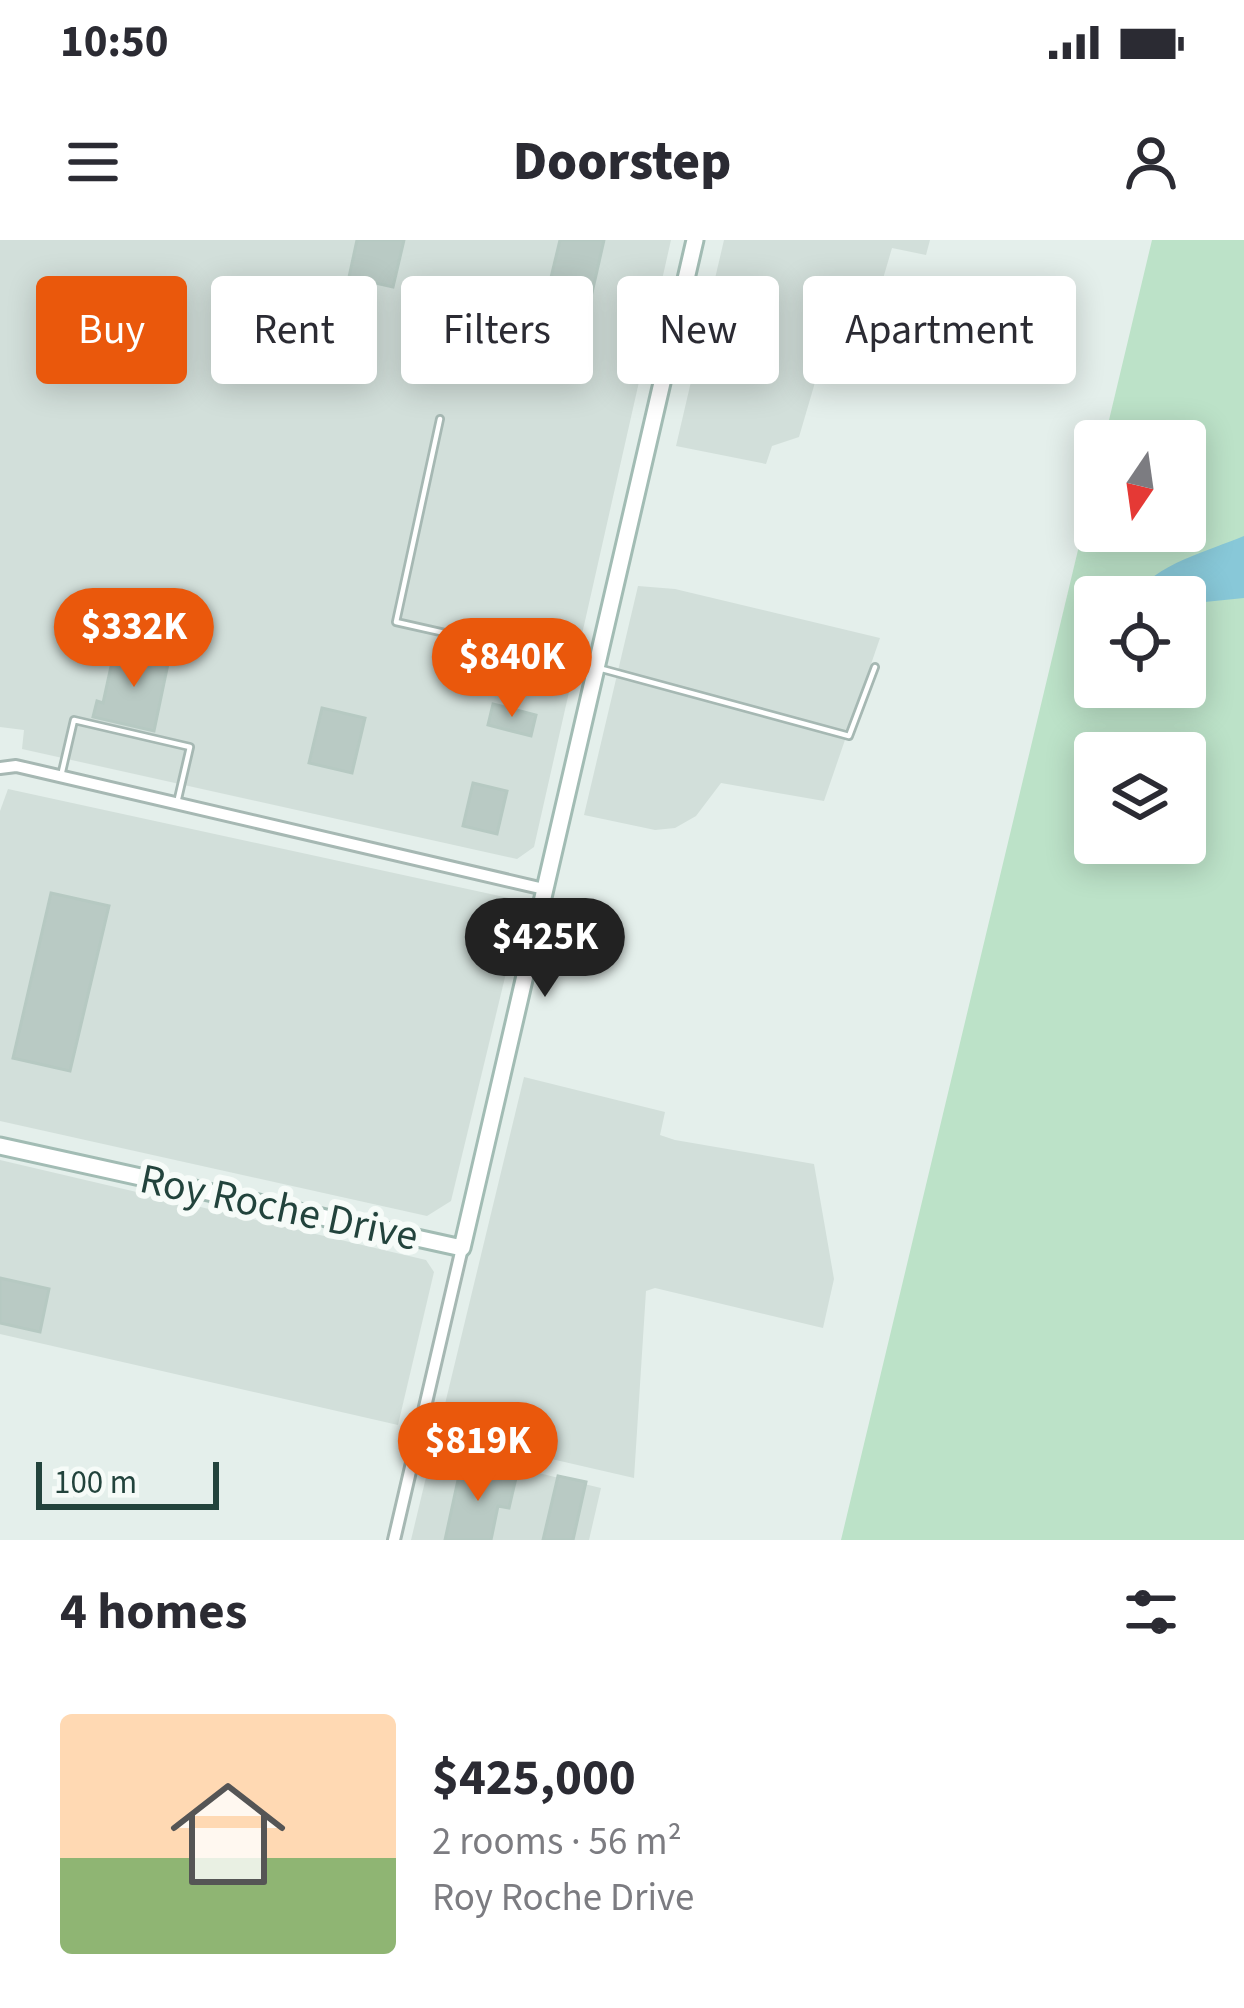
<!DOCTYPE html>
<html lang="en">
<head>
<meta charset="utf-8">
<style>
  :root { --surface:#fff; --page:#f2f2f3; --text:#2b2b33; --muted:#7c7c81; --accent:#ea580c }
  body { margin:0; font-family:"Source Sans 3",sans-serif; background:var(--page); color:var(--text); height:100vh; display:flex; flex-direction:column; font-size:45px; white-space:nowrap }
  * { box-sizing:border-box; margin:0 }
  p { font-size:39px; color:var(--muted) }
  .icon { flex:none; width:66px; height:66px; fill:none; stroke:currentColor; stroke-width:2; stroke-linecap:round; stroke-linejoin:round }
  .map { position:relative; height:1300px; overflow:hidden }
  .panel { display:flex; flex-direction:column; background:var(--surface); flex:1 }
  .panel>* { flex:none }
  .guide { position:absolute; left:36px; top:36px; width:1173px; height:108px; display:flex; gap:24px }
  .needle { width:78px; rotate:193deg }
  .tools { position:absolute; left:1074px; top:180px; display:grid; gap:24px }
  .tools a { display:grid; place-items:center; width:132px; height:132px; border-radius:12px; background:var(--surface); box-shadow:0 6px 30px #0003; font-size:60px }
  .scale { position:absolute; left:36px; bottom:30px; width:183px; box-sizing:border-box; padding-left:12px; border:6px solid #22433c; border-top:0; font-size:33px; line-height:42px; white-space:nowrap; color:#22433c; -webkit-text-stroke:9px #f6fbf8; paint-order:stroke }
  .price { position:absolute; translate:-50% -102px; padding:0 27px; border-radius:42px; background:var(--accent); color:#fff; font-size:39px; line-height:78px; filter:drop-shadow(0 3px 6px #0008) }
  .price::after { content:''; position:absolute; left:50%; top:72px; width:36px; height:27px; margin-left:-18px; background:inherit; clip-path:polygon(0 0,100% 0,50% 100%) }
  .price.on { background:#222; color:#fff }
  ul { padding:0; list-style:none }
  li { display:flex; align-items:center; gap:36px; height:300px; padding:0 60px }
  li span { display:grid; place-items:center; flex:none; width:336px; height:240px; border-radius:12px; color:#555 }
  li>.icon { margin-inline-start:auto }
  span .icon { width:144px; height:144px; fill:#fffc; stroke-width:1 }
  li b { font-size:51px }
  h2 { display:flex; justify-content:space-between; align-items:center; height:144px; padding:0 60px; font-size:51px }
  .pill { padding:0 42px; border-radius:12px; background:var(--surface); box-shadow:0 6px 30px #0003; font-size:42px; line-height:108px }
  .pill.on { background:var(--accent); color:#fff }
  .status { display:flex; justify-content:space-between; align-items:center; height:84px; padding:0 60px; background:var(--surface); direction:ltr }
  .status svg { height:33px; fill:currentColor }
  header { display:flex; justify-content:space-between; align-items:center; height:156px; padding:0 60px; background:var(--surface); font-size:54px; font-weight:800 }
  .map>svg:first-child { display:block }
  .built { fill:#d2dfda }
  .green { fill:#bce2c8; fill-rule:evenodd }
  .water { fill:#88c8d8 }
  .building { fill:#b9cac4; stroke:#b6c9c2; stroke-width:3 }
  .lines { fill:none; stroke-linecap:round; stroke-linejoin:round }
  .lane-casing { stroke:#a6b8b3; stroke-width:10 }
  .street-casing { stroke:#a6b8b3; stroke-width:16 }
  .secondary-casing { stroke:#a2bcb4; stroke-width:21 }
  .lane { stroke:#fff; stroke-width:4.5 }
  .street { stroke:#fff; stroke-width:10 }
  .secondary { stroke:#fff; stroke-width:15 }
  .labels { text-anchor:middle; dominant-baseline:central; stroke-width:12; stroke-linejoin:round; paint-order:stroke }
  .street-label { font-size:42px; fill:#22433c; stroke:#f6fbf8 }
</style>
</head>
<body>
<div class="status"><b>10:50</b><svg viewBox="0 0 49 12"><path d="M0 12V9h3v3zM5 12V6h3v6zM10 12V3h3v9zM15 12V0h3v12zM26 1h20v11H26zM47 4h2v5h-2z"/></svg></div>
<header><svg class="icon" aria-label="menu" viewBox="0 0 24 24"><path d="M4 6h16M4 12h16M4 18h16"/></svg>Doorstep<svg class="icon" aria-label="person" viewBox="0 0 24 24"><circle cx="12" cy="8" r="4"/><path d="M4 21q1-7 8-7t8 7"/></svg></header>
<div class="map">
<svg width="1244" height="1300" viewBox="0 0 1244 1300">
  <rect width="100%" height="100%" fill="#e4efeb"/>
  <g class="built">
    <polygon points="0,0 671,0 534,607 517,619 22,509 24,490 0,487"/>
    <polygon points="724,0 930,0 926,15 892,8 856,131 816,139 799,197 772,206 766,224 676,206"/>
    <polygon points="638,346 675,349 880,398 824,561 721,543 696,576 675,588 655,590 584,575"/>
    <polygon points="8,549 514,659 521,671 451,961 427,976 0,881 0,571"/>
    <polygon points="524,837 665,872 660,895 675,900 814,924 834,1039 823,1088 655,1048 646,1051 634,1238 438,1193"/>
    <polygon points="0,920 426,1020 434,1032 398,1185 0,1094"/>
    <polygon points="433,1208 601,1248 589,1300 411,1300"/>
  </g>
  <path class="green" d="M1152,0h92v1300h-403l254,-1061v52h90v-90h-81zM1095,357h90v90h-90zM1095,513h90v90h-90z"/>
  <path class="water" d="M1244,296v62l-59,6v-7h-51c20,-33 75,-46 110,-61z"/>
  <g class="building">
    <polygon points="357,0 404,0 393,47 349,37"/>
    <polygon points="560,0 604,0 579,110 536,100"/>
    <polygon points="115,408 169,419 154,491 93,477 97,461 103,463"/>
    <polygon points="493,464 536,475 531,496 488,485"/>
    <polygon points="322,468 365,478 352,533 309,523"/>
    <polygon points="473,543 507,551 497,594 463,586"/>
    <polygon points="51,653 109,666 70,831 13,818"/>
    <polygon points="0,1038 49,1049 40,1092 0,1083"/>
    <polygon points="461,1226 516,1238 509,1268 498,1266 491,1300 445,1300"/>
    <polygon points="558,1236 586,1242 573,1300 543,1300"/>
  </g>
  <g class="lines">
    <defs>
      <g id="lane">
        <polyline points="440,179 396,382 591,426"/>
        <polyline points="602,429 849,496 875,427"/>
        <polyline points="61,536 74,480 190,507 177,563"/>
      </g>
      <g id="street">
        <polyline points="0,528 16,526 544,649"/>
        <polyline points="394,1300 462,1008"/>
      </g>
      <polyline id="secondary" points="0,906 462,1008 695,0"/>
    </defs>
    <use href="#lane" class="lane-casing"/>
    <use href="#street" class="street-casing"/>
    <use href="#secondary" class="secondary-casing"/>
    <use href="#lane" class="lane"/>
    <use href="#street" class="street"/>
    <use href="#secondary" class="secondary"/>
  </g>
  <g class="labels">
    <g class="street-label">
      <text transform="translate(279 968) rotate(12)">Roy Roche Drive</text>
    </g>
  </g>
</svg>
<div class="tools">
<a><svg class="needle" viewBox="-14 -14 28 28"><path d="M0-13l5 13h-10z" fill="#e53935"/><path d="M0 13l5-13h-10z" fill="#7c7c81"/></svg></a>
<a><svg class="icon" aria-label="locate" viewBox="0 0 24 24"><circle cx="12" cy="12" r="6"/><path d="M12 2v4M12 18v4M2 12h4M18 12h4"/></svg></a>
<a><svg class="icon" aria-label="layers" viewBox="0 0 24 24"><path d="M12 4l9 5-9 5-9-5zM3 14l9 5 9-5"/></svg></a>
</div>
<div class="scale">100 m</div>
<b class="price" style="left:134px;top:450px">$332K</b>
<b class="price" style="left:512px;top:480px">$840K</b>
<b class="price on" style="left:545px;top:760px">$425K</b>
<b class="price" style="left:478px;top:1264px">$819K</b>
<div class="guide">
<a class="pill on">Buy</a>
<a class="pill">Rent</a>
<a class="pill">Filters</a>
<a class="pill">New</a>
<a class="pill">Apartment</a>
</div>
</div>
<section class="panel">
<h2>4 homes<svg class="icon" aria-label="filters" viewBox="0 0 24 24"><path d="M4 7h16M4 17h16"/><circle cx="9" cy="7" r="2"/><circle cx="15" cy="17" r="2"/></svg></h2>
<ul>
<li><span style="background:linear-gradient(#ffd9b3 60%,#8fb573 0)"><svg class="icon" aria-label="home" viewBox="0 0 24 24"><path d="M3 11l9-7 9 7M6 9v11h12V9"/></svg></span><div><b>$425,000</b><p>2 rooms · 56 m²</p><p>Roy Roche Drive</p></div></li>
</ul>
</section>
</body>
</html>
